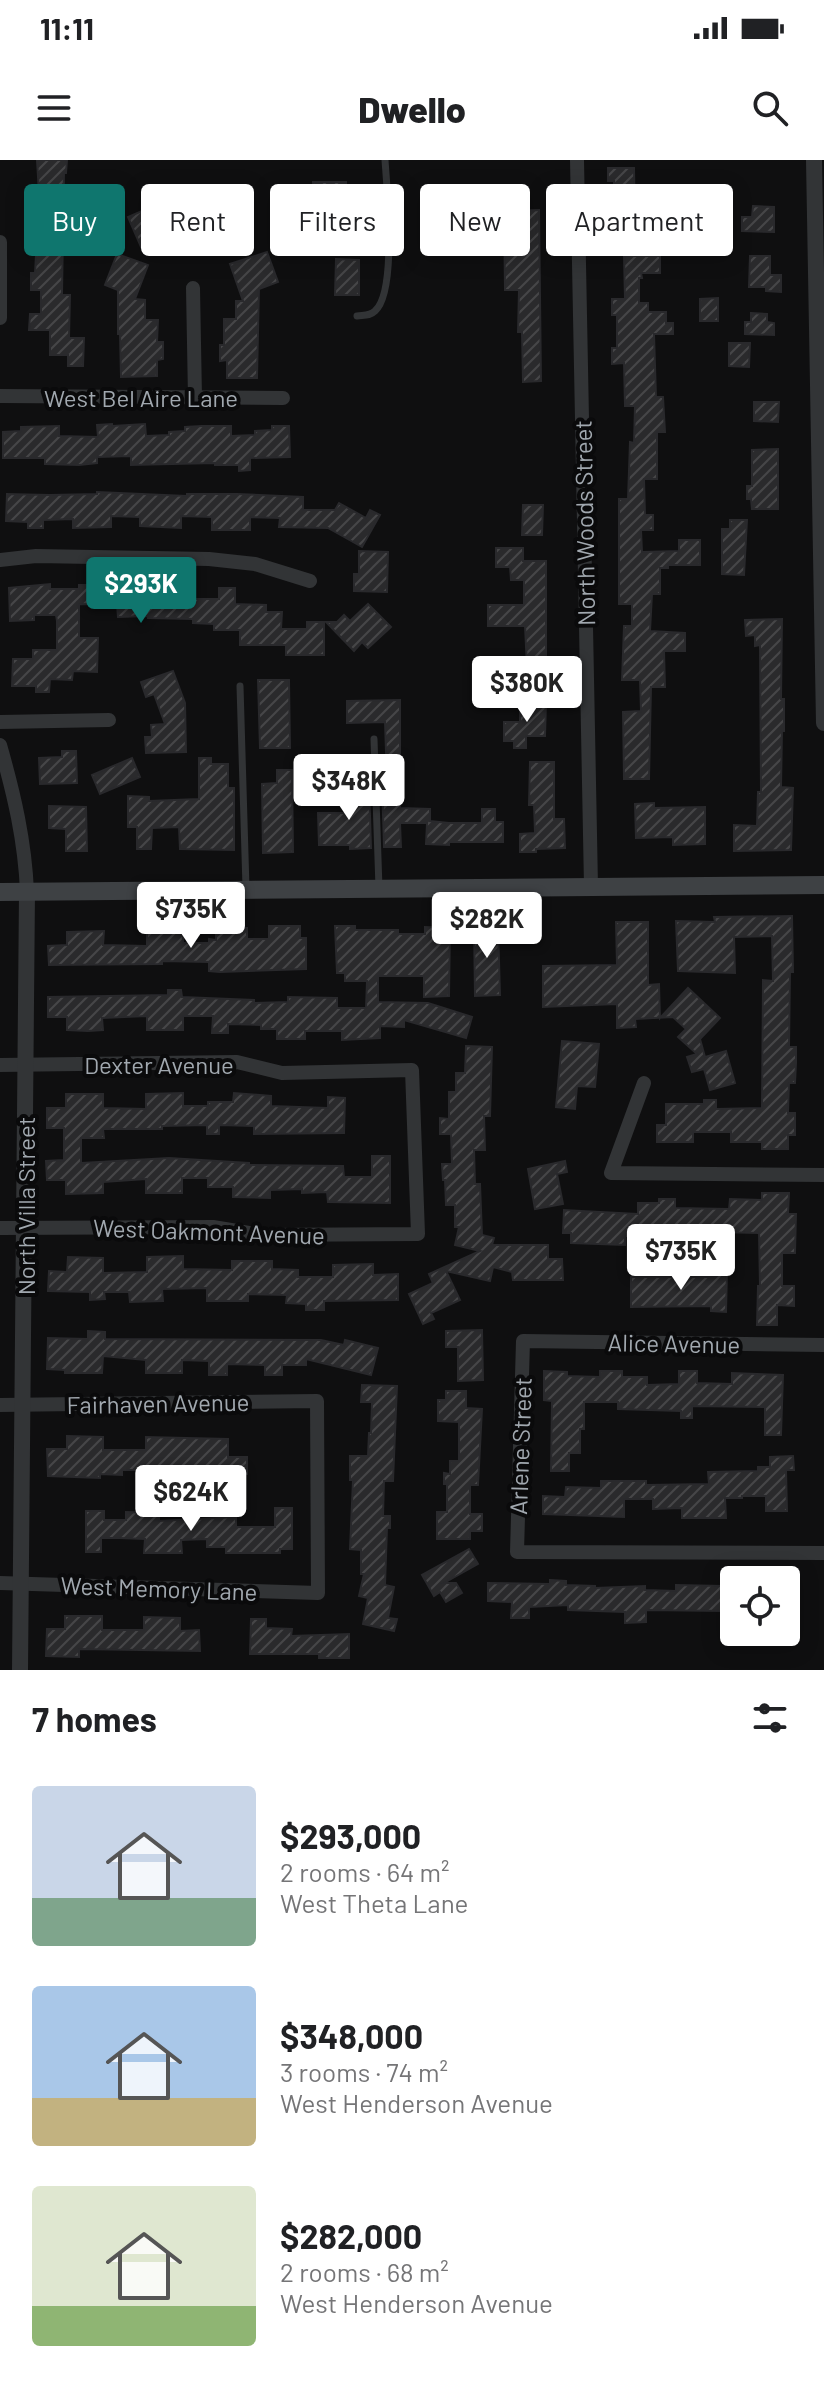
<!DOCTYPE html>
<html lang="en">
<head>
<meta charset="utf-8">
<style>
  :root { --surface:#fff; --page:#f6f6f6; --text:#202124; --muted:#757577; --accent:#0f766e }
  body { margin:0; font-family:Barlow,sans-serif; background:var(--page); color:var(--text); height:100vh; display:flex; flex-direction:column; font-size:30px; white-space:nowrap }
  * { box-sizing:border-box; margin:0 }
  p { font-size:26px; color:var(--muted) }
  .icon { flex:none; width:44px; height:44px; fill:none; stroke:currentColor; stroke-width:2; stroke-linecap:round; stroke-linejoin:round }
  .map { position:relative; height:1510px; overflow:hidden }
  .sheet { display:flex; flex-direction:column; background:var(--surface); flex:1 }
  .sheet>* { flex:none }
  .banner { position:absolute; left:24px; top:24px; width:776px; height:72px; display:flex; gap:16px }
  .controls { position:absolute; left:720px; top:1406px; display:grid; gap:16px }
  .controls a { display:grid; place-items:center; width:80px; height:80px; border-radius:8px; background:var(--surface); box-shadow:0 4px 20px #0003; font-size:40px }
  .price { position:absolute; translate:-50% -68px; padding:0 18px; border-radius:8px; background:#fff; color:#222; font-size:26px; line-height:52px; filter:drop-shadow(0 2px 4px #0008) }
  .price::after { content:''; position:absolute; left:50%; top:48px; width:24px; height:18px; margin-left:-12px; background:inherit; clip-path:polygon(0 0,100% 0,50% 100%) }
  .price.current { background:var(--accent); color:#fff }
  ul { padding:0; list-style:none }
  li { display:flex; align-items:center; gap:24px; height:200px; padding:0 32px }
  li span { display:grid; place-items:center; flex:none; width:224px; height:160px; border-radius:8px; color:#555 }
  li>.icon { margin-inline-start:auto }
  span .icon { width:96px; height:96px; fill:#fffc; stroke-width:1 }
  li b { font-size:34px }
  h2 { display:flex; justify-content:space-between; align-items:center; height:96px; padding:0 32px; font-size:34px }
  .tag { padding:0 28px; border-radius:8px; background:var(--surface); box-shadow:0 4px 20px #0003; font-size:28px; line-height:72px }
  .tag.current { background:var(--accent); color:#fff }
  .status { display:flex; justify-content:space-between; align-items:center; height:56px; padding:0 40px; background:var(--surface); direction:ltr }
  .status svg { height:22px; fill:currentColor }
  header { display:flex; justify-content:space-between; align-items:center; height:104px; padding:0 32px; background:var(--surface); font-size:36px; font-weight:800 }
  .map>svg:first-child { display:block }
  .building { fill:url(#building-hatch); stroke:#29292c; stroke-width:2 }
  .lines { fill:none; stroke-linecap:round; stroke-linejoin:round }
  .service { stroke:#323436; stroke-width:7 }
  .minor { stroke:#323436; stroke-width:14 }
  .tertiary { stroke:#323436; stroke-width:16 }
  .secondary { stroke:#3e4144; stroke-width:18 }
  .labels { text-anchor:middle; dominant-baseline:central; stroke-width:8; stroke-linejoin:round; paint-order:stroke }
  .street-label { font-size:24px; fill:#a1a8af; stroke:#0a0a0b }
</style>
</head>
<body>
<div class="status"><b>11:11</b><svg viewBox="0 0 49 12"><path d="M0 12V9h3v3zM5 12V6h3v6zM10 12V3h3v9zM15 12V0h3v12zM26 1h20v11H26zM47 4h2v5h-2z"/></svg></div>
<header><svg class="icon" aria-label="menu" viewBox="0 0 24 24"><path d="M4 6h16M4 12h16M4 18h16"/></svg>Dwello<svg class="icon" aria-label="search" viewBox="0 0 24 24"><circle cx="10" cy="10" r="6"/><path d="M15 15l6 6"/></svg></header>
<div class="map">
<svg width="824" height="1510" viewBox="0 0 824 1510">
  <defs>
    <pattern id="building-hatch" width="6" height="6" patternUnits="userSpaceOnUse" patternTransform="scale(2)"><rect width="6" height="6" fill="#2a2a2c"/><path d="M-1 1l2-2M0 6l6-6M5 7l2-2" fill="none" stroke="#464648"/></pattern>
  </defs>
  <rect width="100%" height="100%" fill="#0f0f10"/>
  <g class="building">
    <polygon points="37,0 67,0 66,13 64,13 62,135 70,135 69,178 84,178 83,206 68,206 68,195 50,195 50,170 29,170 30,154 41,154 41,130 31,130 31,113 35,113 37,77 28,76 28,34 39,34"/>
    <polygon points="608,8 634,8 635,60 648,60 648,75 618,75 617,37 614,37 614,21 608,21"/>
    <polygon points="313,22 346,22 346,44 359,43 359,60 314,61"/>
    <polygon points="218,36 245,57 229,78 235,83 225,95 207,82 213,75 197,63"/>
    <polygon points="165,41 182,81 163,89 159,80 141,87 128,57"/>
    <polygon points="753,46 774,47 774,72 742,71 742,57 752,57"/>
    <polygon points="539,50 541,221 523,222 522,172 518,172 519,130 505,130 504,51"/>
    <polygon points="267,92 278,122 259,129 257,218 227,218 227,200 220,201 220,185 224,185 224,159 236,159 236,141 243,141 230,104"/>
    <polygon points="117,94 148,105 135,139 145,140 145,160 158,160 157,182 163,182 163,199 157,200 157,216 121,217 120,174 118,174 118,130 105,125"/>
    <polygon points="624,96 660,96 660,113 641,113 642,118 639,118 639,143 648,143 648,152 666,152 666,163 673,163 673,174 654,174 656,237 663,237 665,272 657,272 657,319 644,319 645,355 653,355 653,370 641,370 642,392 679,391 679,380 700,380 700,405 668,405 668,408 660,408 660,434 652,434 650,471 685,473 685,491 664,491 665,527 651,527 649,619 624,619 623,552 641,551 640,520 622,520 624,466 632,466 632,444 619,444 619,339 628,339 630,282 634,283 635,246 625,246 624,203 612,204 612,188 617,188 617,155 612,155 612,139 625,139"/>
    <polygon points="750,96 770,96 770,115 781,115 781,132 766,131 766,127 749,127"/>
    <polygon points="336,99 359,100 359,135 335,135"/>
    <polygon points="718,138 718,161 700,161 700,139"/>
    <polygon points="751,153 767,154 767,162 774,163 774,175 745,174 745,162 751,162"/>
    <polygon points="729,183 750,183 749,207 729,206"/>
    <polygon points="754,242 779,242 778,262 754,261"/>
    <polygon points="112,264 112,266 145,264 146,276 169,275 169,272 185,271 185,267 202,266 231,266 231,276 255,275 255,271 272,270 272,266 289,266 290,297 250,298 250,310 239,311 239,305 215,305 215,303 131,305 131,296 97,297 97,303 79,305 45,304 45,298 3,298 3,272 21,271 21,267 59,266 59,276 98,277 97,265"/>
    <polygon points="778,289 778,349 752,349 751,339 747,339 747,326 752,326 752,290"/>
    <polygon points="97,332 187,336 187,334 237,334 303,337 303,350 335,350 339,343 366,358 370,350 380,355 362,387 328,368 279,367 280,358 250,357 250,370 212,370 212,357 181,356 181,368 140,366 140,357 111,356 111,367 73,368 73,359 43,360 43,368 28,368 28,362 6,361 7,334 50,335 97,334"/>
    <polygon points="523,345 543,345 542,375 522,375"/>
    <polygon points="730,360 747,360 744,415 722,414 722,369 730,369"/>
    <polygon points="496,388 523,388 523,401 546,401 546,521 520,520 520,508 527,508 525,466 488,466 488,445 524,445 524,420 511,420 510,407 496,407"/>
    <polygon points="359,391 388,392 387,432 354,431 354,414 359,414"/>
    <polygon points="50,424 50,429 79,429 79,425 140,425 170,427 170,439 219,439 219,428 235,428 235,444 266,445 266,452 282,452 281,469 307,469 307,462 324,462 324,495 286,495 286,485 240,485 240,470 214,470 214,464 193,463 193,459 148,458 148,456 118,457 117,445 79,444 79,478 98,478 97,512 73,511 72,520 50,519 49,532 36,532 36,526 12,526 13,499 33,499 33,490 57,490 57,461 56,455 34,455 34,460 10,461 9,428"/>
    <polygon points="368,444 391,467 368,488 362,482 354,491 326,462 337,462 344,455 350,461"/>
    <polygon points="782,459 781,539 784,539 784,571 782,571 781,627 793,628 791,690 734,691 734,665 757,666 758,632 761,632 760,485 755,486 755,475 746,476 745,460"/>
    <polygon points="173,511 185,543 186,592 146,593 145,577 152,577 151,565 165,564 154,534 146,537 141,522"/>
    <polygon points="258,520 289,520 290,588 260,588"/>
    <polygon points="400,540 400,648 430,649 430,661 449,663 482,663 482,649 495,649 495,662 503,662 503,682 449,682 449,685 426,684 427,663 400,663 401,687 384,687 382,622 387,622 385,562 347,563 347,541"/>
    <polygon points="520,543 546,543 545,576 526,576 526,588 514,588 514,581 504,581 504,562 520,562"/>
    <polygon points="62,591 76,591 77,623 40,624 39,598 62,597"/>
    <polygon points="132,598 140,617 100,634 92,615"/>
    <polygon points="199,598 211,598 211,604 228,604 228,628 234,628 234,690 180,689 179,667 152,668 151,689 137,689 137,667 128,667 128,636 149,637 149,641 199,639"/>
    <polygon points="530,602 554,602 554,659 564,659 565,688 536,689 536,692 520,692 520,674 535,673 534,645 529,645"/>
    <polygon points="277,610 292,610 293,692 263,693 262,624 277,623"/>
    <polygon points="349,623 369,623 371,688 350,689 350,685 319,685 318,653 350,653"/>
    <polygon points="654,643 654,648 705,647 705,684 673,685 673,677 636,678 635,644"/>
    <polygon points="49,646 86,647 87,691 66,691 66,669 49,668"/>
    <polygon points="792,756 793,812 790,812 789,887 796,887 796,903 795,923 789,923 788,953 795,953 795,975 788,975 788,989 762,989 762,982 731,982 731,972 693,972 693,982 657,982 657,965 666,965 666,944 704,944 704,940 716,940 716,949 762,948 763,820 773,821 772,776 734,777 735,813 678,811 676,761 715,762 714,757"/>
    <polygon points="616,762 648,762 648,825 659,824 660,858 688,828 720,858 700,879 705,897 726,891 735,923 710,930 704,909 692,912 687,897 697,894 678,877 686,869 673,857 635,859 636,867 617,868 617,844 543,847 543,806 617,805"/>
    <polygon points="474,765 498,765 500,835 475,836"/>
    <polygon points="269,766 300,766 300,778 306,778 306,809 220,812 209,811 209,802 162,801 162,804 49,805 48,786 67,785 67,772 104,771 103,785 147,786 147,771 183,771 183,783 209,783 209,779 216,780 216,767 247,768 247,779 269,779"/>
    <polygon points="335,766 355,766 355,770 398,770 398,774 425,774 425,767 450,768 449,836 424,837 424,816 378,816 378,842 428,843 472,857 466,878 404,860 404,867 380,866 380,878 342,880 342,871 305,871 305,879 277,879 277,869 261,869 261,865 228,864 228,873 212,873 213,856 183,856 183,870 147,870 147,856 102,858 103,870 88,871 67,870 67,857 48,857 48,837 168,835 168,830 181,830 182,837 254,840 254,843 288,842 288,837 337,838 337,848 366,848 367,821 345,821 345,813 337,813"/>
    <polygon points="562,881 599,884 595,927 577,926 575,949 556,947"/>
    <polygon points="466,886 492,887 490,956 484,956 485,990 474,990 475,1024 480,1024 482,1075 494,1078 492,1085 548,1085 548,1099 562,1099 563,1120 513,1120 512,1112 493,1107 490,1121 446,1111 460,1140 431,1153 434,1159 423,1164 409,1134 433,1123 429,1114 480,1091 455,1085 459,1067 455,1067 455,1045 446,1045 445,1020 443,1020 442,1004 452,1004 451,974 440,974 440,958 449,959 449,932 456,932 456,913 465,913"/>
    <polygon points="183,933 183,946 208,946 208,942 233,942 234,933 271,936 271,946 328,948 328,937 345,938 344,973 254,974 254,966 219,965 219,974 207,974 207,965 162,966 162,969 103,969 104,978 81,978 81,1003 169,998 249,1003 249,1005 343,1006 344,1017 372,1017 372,996 390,996 390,1043 328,1042 327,1032 302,1033 302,1029 270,1030 270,1038 233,1037 233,1027 208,1027 208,1018 182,1018 182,1033 146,1033 146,1019 103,1022 103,1033 66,1034 66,1020 47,1020 46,1001 64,1000 64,968 47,968 47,948 66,948 66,934 103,934 103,948 146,949 146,934"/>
    <polygon points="565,1001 567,1012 557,1014 563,1044 535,1049 528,1009"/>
    <polygon points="762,1033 789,1033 788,1054 796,1054 795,1093 782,1093 782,1126 794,1126 794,1146 777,1145 777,1165 757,1165 758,1126 760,1126 759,1073 715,1072 715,1082 704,1081 704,1076 625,1076 625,1085 571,1083 571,1073 563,1073 564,1050 638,1054 638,1043 659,1043 659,1039 675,1039 675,1048 729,1049 730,1039 762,1040"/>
    <polygon points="183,1096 183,1109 232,1110 232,1101 272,1101 272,1109 298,1110 298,1117 333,1117 333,1105 373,1104 373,1115 398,1114 398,1140 324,1141 324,1150 306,1150 306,1144 286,1143 287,1135 248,1134 248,1141 207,1141 207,1128 162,1129 163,1141 130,1142 129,1132 104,1132 105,1139 90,1140 90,1132 48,1131 49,1111 67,1112 68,1097 103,1098 103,1113 147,1112 147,1097"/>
    <polygon points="710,1111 727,1111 726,1152 711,1151 711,1146 631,1147 631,1117 710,1117"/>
    <polygon points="482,1170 483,1220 458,1221 458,1187 446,1187 446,1171"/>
    <polygon points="88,1171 105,1172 105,1179 321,1180 344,1185 345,1180 378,1188 371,1215 306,1199 306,1205 282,1205 282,1215 265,1215 265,1205 227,1204 227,1215 209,1215 209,1201 182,1200 182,1213 146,1213 146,1200 103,1196 102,1213 65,1213 65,1210 47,1209 48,1178 88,1179"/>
    <polygon points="544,1211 567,1212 567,1216 600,1217 600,1211 622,1211 622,1217 647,1217 647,1225 679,1224 679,1211 697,1211 697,1223 732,1224 732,1213 783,1215 781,1275 765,1275 765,1247 692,1246 692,1258 681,1258 681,1251 618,1249 618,1242 584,1242 584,1269 580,1269 580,1293 569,1293 569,1311 551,1311 552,1241 544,1240"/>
    <polygon points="362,1225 397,1226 393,1321 384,1321 383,1356 390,1356 390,1368 387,1368 385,1425 394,1427 388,1458 397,1459 394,1471 363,1464 368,1438 359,1436 364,1414 361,1414 361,1390 350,1389 353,1320 350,1320 350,1296 368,1296 369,1273 371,1273 372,1242 361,1242"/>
    <polygon points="446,1231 466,1231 466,1248 482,1249 478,1325 470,1325 470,1354 482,1354 482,1371 470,1371 470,1379 437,1379 437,1352 447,1352 447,1324 444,1324 444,1313 450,1314 450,1301 459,1301 459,1262 438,1261 438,1240 446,1240"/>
    <polygon points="67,1276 103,1277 103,1290 146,1290 146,1277 228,1279 228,1297 247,1297 247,1314 232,1314 232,1310 122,1310 122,1315 100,1314 100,1318 48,1316 47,1289 67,1289"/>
    <polygon points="793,1296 794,1310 786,1310 787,1351 766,1351 766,1336 742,1336 742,1338 725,1338 726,1358 682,1358 682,1348 653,1349 653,1339 624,1339 624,1357 543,1354 543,1336 565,1337 566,1327 601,1328 601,1321 646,1321 646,1325 709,1324 708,1312 758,1311 758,1307 770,1307 770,1297"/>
    <polygon points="275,1348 292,1348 292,1389 280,1389 280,1393 226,1393 226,1387 207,1387 207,1379 181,1380 182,1393 144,1393 145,1379 119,1378 101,1378 101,1392 86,1392 86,1351 104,1351 104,1360 126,1360 126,1352 159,1353 159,1361 236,1357 236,1367 275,1367"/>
    <polygon points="469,1389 478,1404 444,1423 456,1423 462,1433 446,1442 440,1432 434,1436 422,1415"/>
    <polygon points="550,1420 566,1421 566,1425 595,1426 595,1428 645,1426 645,1430 676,1431 676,1425 723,1426 723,1451 646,1450 646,1462 625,1463 625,1452 568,1450 568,1445 529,1447 529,1458 511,1458 512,1442 488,1441 488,1423 550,1424"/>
    <polygon points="65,1456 102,1456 102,1470 144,1470 144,1457 180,1458 180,1471 199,1470 200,1491 79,1489 79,1497 46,1496 47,1469 65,1469"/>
    <polygon points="251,1459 266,1459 266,1468 292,1469 291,1476 349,1474 349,1498 319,1498 319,1494 250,1494"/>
  </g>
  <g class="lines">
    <g class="service">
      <path d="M357,156c7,-1 13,0 18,-5 22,-19 12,-122 10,-151"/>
      <polyline points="240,526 246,728"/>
      <polyline points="374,579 379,728"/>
    </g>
    <g class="minor">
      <polyline points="577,0 591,726"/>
      <polyline points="0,82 0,158"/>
      <polyline points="193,128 195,238"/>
      <polyline points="0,236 283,238"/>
      <polyline points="0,400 36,396 209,399 255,404 310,421"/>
      <polyline points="0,562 109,560"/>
      <path d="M0,585c14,49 25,96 27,147"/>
      <polyline points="0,905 237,902 282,913 412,910 418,1074 261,1075 213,1067 0,1068"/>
      <polyline points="644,923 611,1013 824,1015"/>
      <polyline points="824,1185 523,1181 517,1392 824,1393"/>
      <polyline points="0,1245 317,1241 318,1433 0,1423"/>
    </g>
    <g class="tertiary">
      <polyline points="814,0 824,563"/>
      <polyline points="20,1510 27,732"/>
    </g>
    <polyline class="secondary" points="0,732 824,725"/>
  </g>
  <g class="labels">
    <g class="street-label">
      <text x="141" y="237">West Bel Aire Lane</text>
      <text transform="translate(584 363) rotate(-91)">North Woods Street</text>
      <text x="159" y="904">Dexter Avenue</text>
      <text transform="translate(25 1046) rotate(-90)">North Villa Street</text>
      <text transform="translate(209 1071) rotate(2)">West Oakmont Avenue</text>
      <text transform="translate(674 1183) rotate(1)">Alice Avenue</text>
      <text transform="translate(158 1243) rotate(-1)">Fairhaven Avenue</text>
      <text transform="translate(520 1286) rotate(-88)">Arlene Street</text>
      <text transform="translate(159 1428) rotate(2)">West Memory Lane</text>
    </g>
  </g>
</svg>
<div class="controls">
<a><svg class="icon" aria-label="locate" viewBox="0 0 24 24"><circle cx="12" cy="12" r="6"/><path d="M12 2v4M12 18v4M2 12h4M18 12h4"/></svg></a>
</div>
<b class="price current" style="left:141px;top:465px">$293K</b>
<b class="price" style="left:527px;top:564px">$380K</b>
<b class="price" style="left:349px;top:662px">$348K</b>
<b class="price" style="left:191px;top:790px">$735K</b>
<b class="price" style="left:487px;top:800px">$282K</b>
<b class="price" style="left:681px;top:1132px">$735K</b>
<b class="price" style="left:191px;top:1373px">$624K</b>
<div class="banner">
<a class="tag current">Buy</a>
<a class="tag">Rent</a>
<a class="tag">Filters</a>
<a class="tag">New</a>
<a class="tag">Apartment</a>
</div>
</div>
<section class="sheet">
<h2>7 homes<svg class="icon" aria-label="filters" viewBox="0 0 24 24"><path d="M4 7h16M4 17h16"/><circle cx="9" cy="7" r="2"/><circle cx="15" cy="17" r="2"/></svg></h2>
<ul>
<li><span style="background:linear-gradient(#c9d6e8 70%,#7fa58c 0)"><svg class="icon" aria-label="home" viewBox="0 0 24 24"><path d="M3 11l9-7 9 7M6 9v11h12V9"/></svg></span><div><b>$293,000</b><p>2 rooms · 64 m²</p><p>West Theta Lane</p></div></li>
<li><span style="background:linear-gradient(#a9c7e8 70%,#c2b280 0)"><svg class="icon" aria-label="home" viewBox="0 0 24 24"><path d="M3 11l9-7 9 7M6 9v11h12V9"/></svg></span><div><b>$348,000</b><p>3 rooms · 74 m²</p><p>West Henderson Avenue</p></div></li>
<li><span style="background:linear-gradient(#dfe7d0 75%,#8fb573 0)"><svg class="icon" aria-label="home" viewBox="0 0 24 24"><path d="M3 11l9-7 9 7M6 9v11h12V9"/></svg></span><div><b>$282,000</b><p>2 rooms · 68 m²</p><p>West Henderson Avenue</p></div></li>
</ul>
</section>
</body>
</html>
